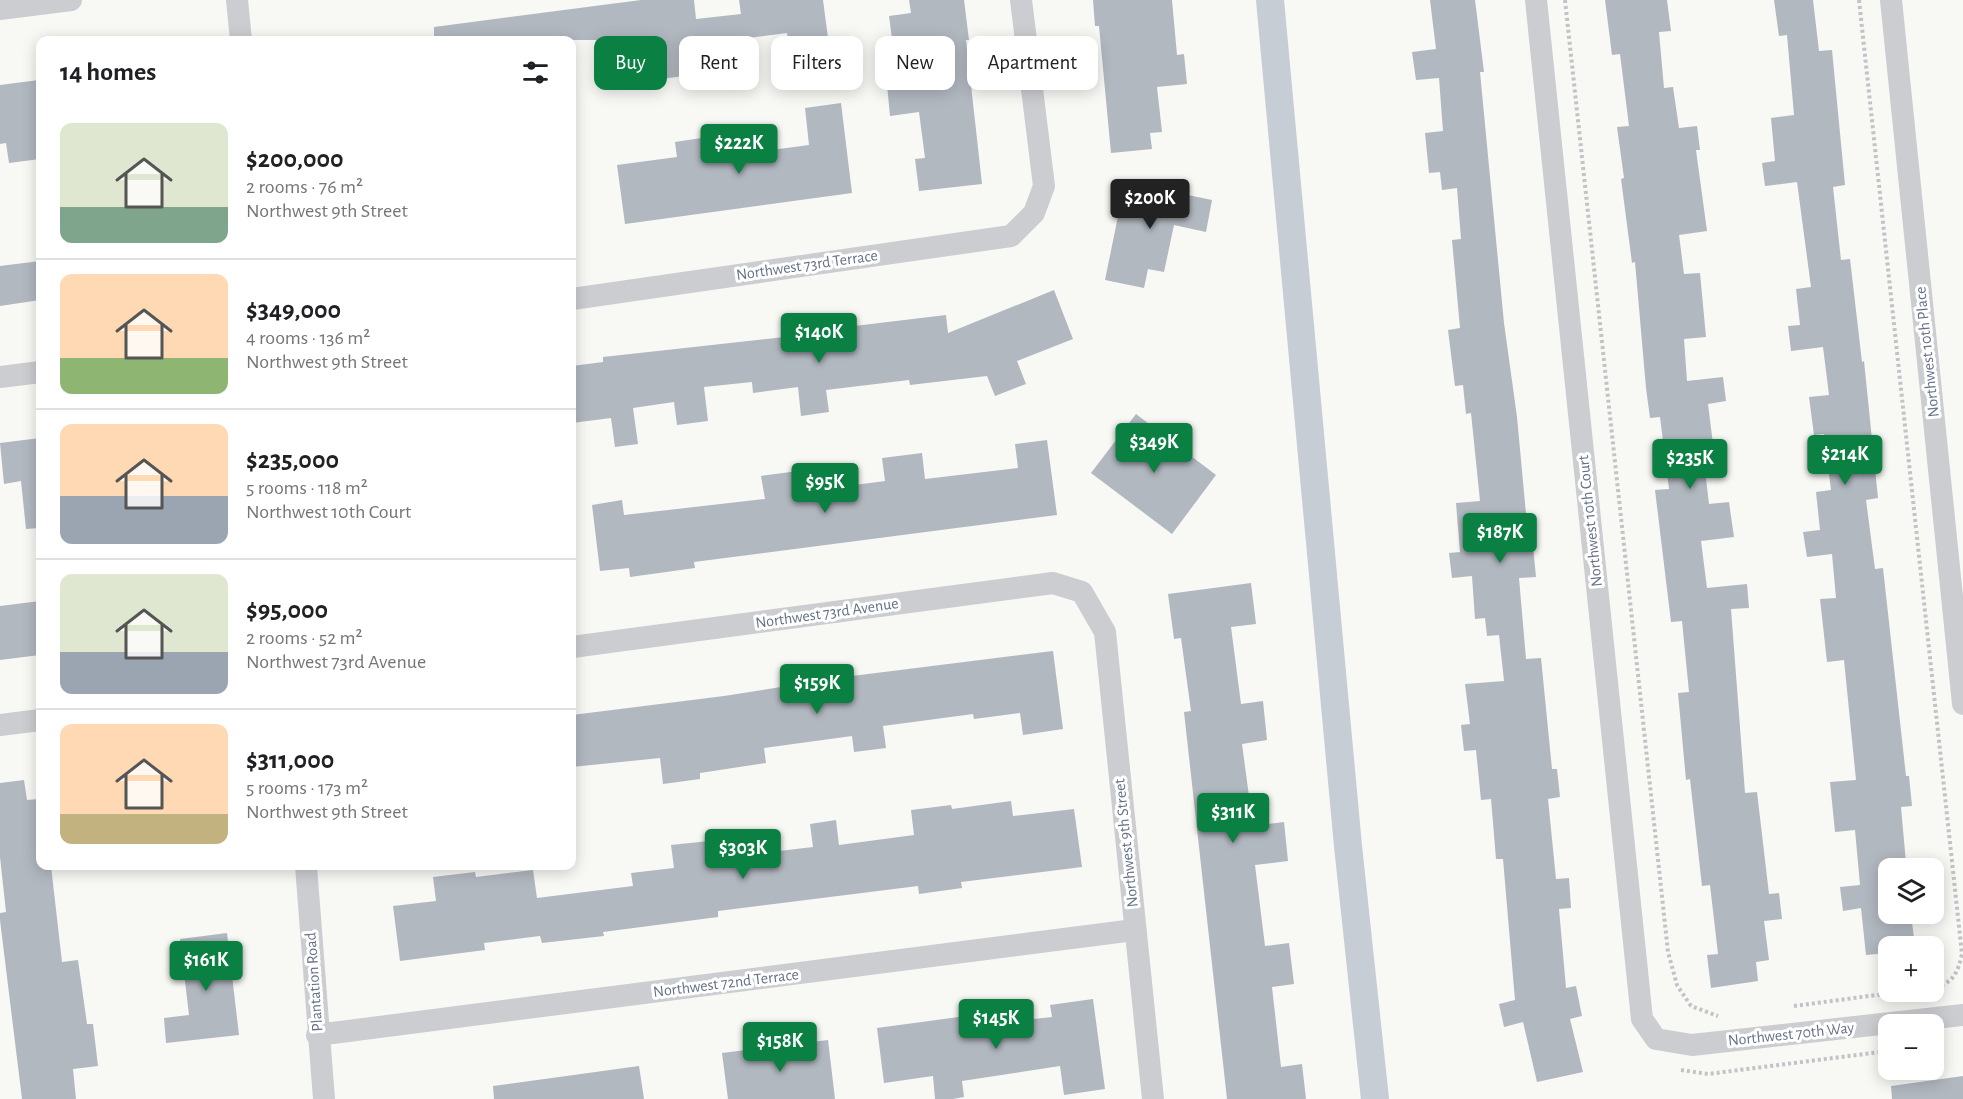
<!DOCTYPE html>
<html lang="en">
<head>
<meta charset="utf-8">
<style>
  :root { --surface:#fff; --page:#f6f6f6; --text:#202124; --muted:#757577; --line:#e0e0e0; --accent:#0b8043 }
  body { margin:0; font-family:"Alegreya Sans",sans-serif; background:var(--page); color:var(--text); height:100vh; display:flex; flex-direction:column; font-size:22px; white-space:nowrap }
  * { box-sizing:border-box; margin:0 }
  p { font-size:20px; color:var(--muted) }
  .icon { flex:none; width:33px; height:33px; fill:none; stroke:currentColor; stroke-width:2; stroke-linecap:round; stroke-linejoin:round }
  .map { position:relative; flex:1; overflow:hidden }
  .sheet { position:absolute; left:36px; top:36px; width:540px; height:834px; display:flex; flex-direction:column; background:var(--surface); border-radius:12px; box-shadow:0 3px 15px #0003 }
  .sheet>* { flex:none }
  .top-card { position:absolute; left:594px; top:36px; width:570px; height:54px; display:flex; gap:12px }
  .controls { position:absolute; left:1878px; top:858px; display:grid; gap:12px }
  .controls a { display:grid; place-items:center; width:66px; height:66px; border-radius:12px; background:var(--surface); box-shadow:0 3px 15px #0003; font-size:30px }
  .price { position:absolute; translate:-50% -51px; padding:0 14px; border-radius:6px; background:var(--accent); color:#fff; font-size:20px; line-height:39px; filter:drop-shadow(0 2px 3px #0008) }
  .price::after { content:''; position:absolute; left:50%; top:36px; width:18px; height:14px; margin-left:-9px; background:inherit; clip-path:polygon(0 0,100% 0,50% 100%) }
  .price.on { background:#222; color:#fff }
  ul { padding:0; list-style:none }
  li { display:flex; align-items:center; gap:18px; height:150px; padding:0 24px }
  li+li { border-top:2px solid var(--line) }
  li span { display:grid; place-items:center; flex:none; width:168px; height:120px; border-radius:12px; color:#555 }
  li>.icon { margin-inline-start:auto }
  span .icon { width:72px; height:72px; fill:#fffc; stroke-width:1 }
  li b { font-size:26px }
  h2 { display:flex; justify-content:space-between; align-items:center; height:72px; padding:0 24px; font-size:26px }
  .pill { padding:0 21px; border-radius:12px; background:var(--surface); box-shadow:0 3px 15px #0003; font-size:21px; line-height:54px }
  .pill.on { background:var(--accent); color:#fff }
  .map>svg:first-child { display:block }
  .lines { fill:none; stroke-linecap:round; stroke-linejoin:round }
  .canal { stroke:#c6cdd4; stroke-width:28 }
  .building { fill:#b2b8c0 }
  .path { stroke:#c1c3c6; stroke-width:4; stroke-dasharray:3 3; stroke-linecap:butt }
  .minor { stroke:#cbcdd1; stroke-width:22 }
  .labels { text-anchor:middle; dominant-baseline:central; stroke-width:6; stroke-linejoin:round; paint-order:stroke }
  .street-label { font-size:16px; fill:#657188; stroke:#fff }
</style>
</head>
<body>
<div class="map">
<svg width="1963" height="1099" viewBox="0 0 1963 1099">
  <rect width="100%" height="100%" fill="#f8f8f5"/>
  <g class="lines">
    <polyline class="canal" points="1270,0 1348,846 1375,1099"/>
  </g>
  <g class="building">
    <polygon points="641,0 694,0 696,19 741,14 739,0 823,0 830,53 790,58 787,33 699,44 703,74 651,80 648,55 598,60 596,40 434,40 434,27"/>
    <polygon points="909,0 964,0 969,40 966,40 982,184 919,191 915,159 925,158 919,112 890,116 887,85 898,84 889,16 911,13"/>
    <polygon points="1093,0 1172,0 1177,55 1184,54 1187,84 1157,87 1162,132 1150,133 1152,149 1111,153 1099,26 1095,26"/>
    <polygon points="1430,0 1475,0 1484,72 1480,72 1504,323 1517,417 1529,546 1533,546 1536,577 1519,578 1526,659 1541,658 1552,769 1557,769 1560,797 1548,799 1556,879 1569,878 1571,908 1559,909 1566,988 1576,986 1582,1016 1570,1019 1583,1072 1537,1082 1523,1022 1504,1027 1499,1004 1515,1000 1503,859 1496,859 1491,799 1481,800 1476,750 1464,751 1461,725 1470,724 1465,684 1504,681 1499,635 1487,636 1485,618 1475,619 1472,576 1452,578 1449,553 1460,552 1456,503 1480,501 1471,413 1466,414 1463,385 1455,386 1448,330 1460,328 1452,240 1461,239 1457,188 1442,190 1440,172 1429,173 1425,133 1443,131 1439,78 1416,80 1412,52 1436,49"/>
    <polygon points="1605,0 1667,0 1671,31 1659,32 1664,88 1673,87 1679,128 1697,126 1700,150 1696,150 1707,231 1679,235 1684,274 1700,273 1706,337 1684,339 1687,381 1723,377 1726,401 1708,404 1713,444 1702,445 1709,504 1729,502 1734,537 1701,541 1707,588 1747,584 1749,608 1731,609 1745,793 1757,792 1769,894 1779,893 1782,919 1764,921 1769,960 1756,962 1758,981 1711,988 1707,955 1718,954 1710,885 1702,886 1690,779 1686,780 1678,693 1689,692 1682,621 1671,622 1655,490 1669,489 1660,417 1650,418 1646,388 1635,262 1632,263 1621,179 1624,178 1617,127 1629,126 1620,54 1612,55"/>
    <polygon points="1774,0 1813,0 1819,51 1832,50 1845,185 1833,187 1841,260 1850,259 1862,362 1864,361 1878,498 1866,500 1875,569 1883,568 1906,776 1909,776 1912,806 1901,807 1906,863 1888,865 1888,914 1911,914 1915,946 1888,946 1888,953 1866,955 1861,908 1843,911 1840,887 1860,885 1855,830 1835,832 1830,782 1856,780 1844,660 1827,662 1820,599 1836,598 1832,554 1807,557 1803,532 1820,530 1816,492 1831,490 1824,434 1814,435 1809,397 1829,395 1823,347 1791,351 1788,326 1800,325 1796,289 1811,287 1797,182 1765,186 1762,163 1775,161 1771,118 1794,115 1787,35 1779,36"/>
    <polygon points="39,80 40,159 9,163 6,143 0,144 0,85"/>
    <polygon points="841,103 852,193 625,224 617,165 677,157 675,142 708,137 711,158 809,145 805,108"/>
    <polygon points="1125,182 1212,200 1206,232 1174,225 1164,272 1148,269 1144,288 1105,280"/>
    <polygon points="40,261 40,300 0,306 0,266"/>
    <polygon points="1054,290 1073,339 1017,361 1026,384 995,396 987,376 910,385 909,380 826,390 829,412 801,416 798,387 753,393 752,382 704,387 708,421 677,425 674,402 633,408 638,444 615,447 611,418 572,423 572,366 603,362 603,357 847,330 846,327 946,315 948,333"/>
    <polygon points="1136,414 1216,475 1172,534 1091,473"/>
    <polygon points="40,438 40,528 26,529 21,481 4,484 0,443"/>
    <polygon points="1047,440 1057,515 694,562 695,568 630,577 629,568 600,571 592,505 622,500 624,515 765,499 761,476 798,471 801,492 885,481 882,458 922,453 925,479 1018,468 1015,444"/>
    <polygon points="1251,583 1256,624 1231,627 1241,704 1263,701 1267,740 1242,744 1253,826 1284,822 1288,861 1255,865 1265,946 1289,943 1294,984 1272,987 1281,1067 1302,1064 1306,1099 1227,1099 1184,712 1191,711 1181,638 1174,639 1168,594"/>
    <polygon points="40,601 40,655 0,660 0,606"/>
    <polygon points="1053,651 1063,729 1023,735 1020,713 974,719 973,714 883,726 886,748 854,752 852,736 764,748 766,763 700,773 700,779 663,784 660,758 572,767 572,715 724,696 844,677"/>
    <polygon points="24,780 27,800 38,799 40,866 51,866 62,962 78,960 87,1024 93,1024 98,1066 73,1069 76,1099 22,1099 0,920 0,913 6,912 0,857 0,783"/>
    <polygon points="1011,801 1013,816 1074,809 1082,867 961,882 962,888 919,894 918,886 718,911 718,917 603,932 604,936 542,943 540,936 484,943 485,950 400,961 393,906 436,901 433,877 475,872 476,877 533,870 537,898 633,886 631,873 674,868 671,845 709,841 711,859 813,847 810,824 836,820 839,845 914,835 911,810 951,805 952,809"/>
    <polygon points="227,933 239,1035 166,1043 164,1018 189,1015 180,939"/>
    <polygon points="1093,999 1105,1089 1064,1095 1060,1066 962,1081 964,1097 953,1099 935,1099 933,1076 884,1083 877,1028 981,1014 982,1025 1052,1017 1050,1005"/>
    <polygon points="828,1040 835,1099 728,1099 722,1053"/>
    <polygon points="639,1066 644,1099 494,1099 493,1086"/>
    <polygon points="1963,1076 1963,1099 1892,1099 1891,1086"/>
  </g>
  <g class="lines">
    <g class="path">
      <polyline points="1565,0 1668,952 1677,985 1691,1006 1718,1016"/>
      <path d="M1859,0l103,954c-4,18 -9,30 -28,33"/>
      <polyline points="1794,1006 1899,992"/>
      <polyline points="1681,1070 1708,1074 1888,1051"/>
    </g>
    <g class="minor">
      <polyline points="237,0 241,40"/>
      <polyline points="1536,0 1642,1019 1656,1039 1692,1045 1963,1015"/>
      <polyline points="1891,0 1963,704"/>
      <polyline points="0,9 71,0"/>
      <polyline points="572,299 1011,236 1034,213 1044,186 1021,0"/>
      <polyline points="0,377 40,372"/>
      <polyline points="572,647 1053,583 1082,592 1105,632 1153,1099"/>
      <polyline points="0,725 40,720"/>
      <polyline points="306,866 324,1099"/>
      <polyline points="317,1035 1134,930"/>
    </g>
  </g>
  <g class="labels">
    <g class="street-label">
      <text transform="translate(807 265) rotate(-8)">Northwest 73rd Terrace</text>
      <text transform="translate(1927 352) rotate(-96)">Northwest 10th Place</text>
      <text transform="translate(1590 521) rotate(-96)">Northwest 10th Court</text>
      <text transform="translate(827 613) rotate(-8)">Northwest 73rd Avenue</text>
      <text transform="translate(1126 843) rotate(-96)">Northwest 9th Street</text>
      <text transform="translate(314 982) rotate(-94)">Plantation Road</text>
      <text transform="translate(726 983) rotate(-7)">Northwest 72nd Terrace</text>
      <text transform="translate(1791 1034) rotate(-6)">Northwest 70th Way</text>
    </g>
  </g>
</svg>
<div class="controls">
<a><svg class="icon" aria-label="layers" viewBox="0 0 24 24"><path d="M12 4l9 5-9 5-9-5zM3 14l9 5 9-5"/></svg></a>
<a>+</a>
<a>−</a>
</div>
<b class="price" style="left:739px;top:175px">$222K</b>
<b class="price on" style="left:1150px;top:230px">$200K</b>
<b class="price" style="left:819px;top:364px">$140K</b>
<b class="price" style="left:1154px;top:474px">$349K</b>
<b class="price" style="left:1845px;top:486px">$214K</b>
<b class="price" style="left:1690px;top:490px">$235K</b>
<b class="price" style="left:825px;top:514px">$95K</b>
<b class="price" style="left:1500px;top:564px">$187K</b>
<b class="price" style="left:817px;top:715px">$159K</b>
<b class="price" style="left:1233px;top:844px">$311K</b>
<b class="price" style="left:743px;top:880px">$303K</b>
<b class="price" style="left:206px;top:992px">$161K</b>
<b class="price" style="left:996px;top:1050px">$145K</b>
<b class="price" style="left:780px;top:1073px">$158K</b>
<div class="top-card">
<a class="pill on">Buy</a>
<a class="pill">Rent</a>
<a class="pill">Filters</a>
<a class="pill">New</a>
<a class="pill">Apartment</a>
</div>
<section class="sheet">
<h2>14 homes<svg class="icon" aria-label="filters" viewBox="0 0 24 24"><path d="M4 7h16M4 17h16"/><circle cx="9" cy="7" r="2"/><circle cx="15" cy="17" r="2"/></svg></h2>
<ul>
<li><span style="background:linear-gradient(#dfe7d0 70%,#7fa58c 0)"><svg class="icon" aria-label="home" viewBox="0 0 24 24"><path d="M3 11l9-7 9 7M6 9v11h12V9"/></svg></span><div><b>$200,000</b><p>2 rooms · 76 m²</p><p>Northwest 9th Street</p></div></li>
<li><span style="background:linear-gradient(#ffd9b3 70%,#8fb573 0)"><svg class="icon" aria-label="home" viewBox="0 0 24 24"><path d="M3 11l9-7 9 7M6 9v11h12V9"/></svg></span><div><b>$349,000</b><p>4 rooms · 136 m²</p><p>Northwest 9th Street</p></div></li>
<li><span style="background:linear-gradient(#ffd9b3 60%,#9aa5b1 0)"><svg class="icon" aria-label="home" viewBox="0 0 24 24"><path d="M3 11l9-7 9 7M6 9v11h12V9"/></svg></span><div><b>$235,000</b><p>5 rooms · 118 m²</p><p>Northwest 10th Court</p></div></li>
<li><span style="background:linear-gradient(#dfe7d0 65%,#9aa5b1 0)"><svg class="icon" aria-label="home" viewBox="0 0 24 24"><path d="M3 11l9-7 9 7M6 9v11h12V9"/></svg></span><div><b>$95,000</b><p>2 rooms · 52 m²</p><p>Northwest 73rd Avenue</p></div></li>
<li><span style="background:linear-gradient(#ffd9b3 75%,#c2b280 0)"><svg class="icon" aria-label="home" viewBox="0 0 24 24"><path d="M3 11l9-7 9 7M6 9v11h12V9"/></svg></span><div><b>$311,000</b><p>5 rooms · 173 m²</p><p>Northwest 9th Street</p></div></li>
</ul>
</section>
</div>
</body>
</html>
